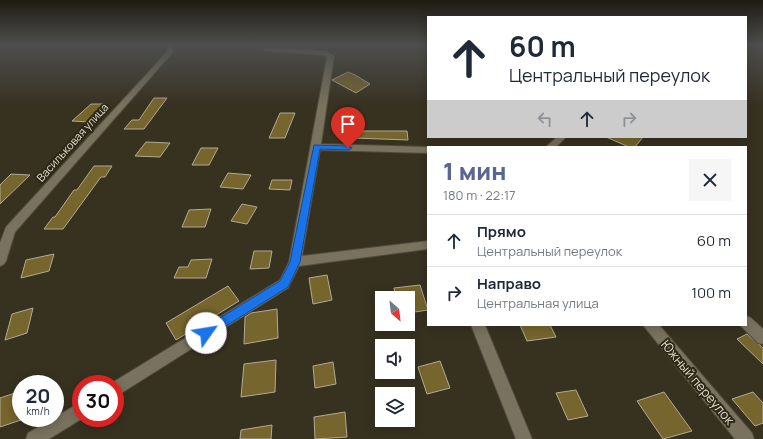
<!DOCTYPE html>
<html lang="ru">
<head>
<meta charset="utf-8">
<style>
  :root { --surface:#fff; --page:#f6f6f7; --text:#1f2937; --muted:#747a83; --line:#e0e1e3; --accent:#5b6690 }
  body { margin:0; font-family:Manrope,sans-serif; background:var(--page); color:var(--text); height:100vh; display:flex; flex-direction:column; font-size:15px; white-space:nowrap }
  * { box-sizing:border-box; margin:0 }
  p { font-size:13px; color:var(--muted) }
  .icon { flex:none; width:22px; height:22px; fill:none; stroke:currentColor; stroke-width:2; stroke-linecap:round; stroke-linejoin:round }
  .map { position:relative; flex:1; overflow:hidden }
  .details { position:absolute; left:427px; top:146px; width:320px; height:180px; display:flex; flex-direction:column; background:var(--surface); border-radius:0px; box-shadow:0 2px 10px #0003 }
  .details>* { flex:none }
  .top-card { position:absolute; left:427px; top:16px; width:320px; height:122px; border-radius:0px; box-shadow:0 2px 10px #0003; background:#fff; color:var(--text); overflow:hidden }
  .needle { width:26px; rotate:152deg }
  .tools { position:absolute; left:375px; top:291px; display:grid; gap:8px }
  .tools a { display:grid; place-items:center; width:40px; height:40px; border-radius:0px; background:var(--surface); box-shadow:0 2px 10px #0003; font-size:20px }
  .speed { position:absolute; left:12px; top:375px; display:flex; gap:8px; font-size:20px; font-weight:700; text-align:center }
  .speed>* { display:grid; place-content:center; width:52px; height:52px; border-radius:50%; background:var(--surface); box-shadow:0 2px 10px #0003; line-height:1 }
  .speed small { font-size:10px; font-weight:400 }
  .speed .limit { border:6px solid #d22; background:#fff; color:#111 }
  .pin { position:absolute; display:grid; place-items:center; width:34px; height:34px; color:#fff; margin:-41px -17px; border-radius:50% 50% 50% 0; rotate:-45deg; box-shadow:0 0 4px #0007 }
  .pin .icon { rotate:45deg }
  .me { position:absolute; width:44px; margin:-22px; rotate:58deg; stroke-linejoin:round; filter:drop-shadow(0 0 3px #0008) }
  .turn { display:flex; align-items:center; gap:14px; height:84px; padding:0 16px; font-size:18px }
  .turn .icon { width:52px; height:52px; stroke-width:2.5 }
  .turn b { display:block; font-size:28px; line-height:34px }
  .lanes { display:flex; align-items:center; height:38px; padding:0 16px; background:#0003; justify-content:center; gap:20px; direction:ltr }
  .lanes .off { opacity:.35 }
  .round { display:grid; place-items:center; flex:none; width:42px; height:42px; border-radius:0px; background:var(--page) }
  .summary { display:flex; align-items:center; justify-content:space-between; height:68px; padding:0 16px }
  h1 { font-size:24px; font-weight:800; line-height:30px; color:var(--accent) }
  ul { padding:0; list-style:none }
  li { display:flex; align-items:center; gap:12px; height:52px; padding:0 16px; border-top:1px solid var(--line) }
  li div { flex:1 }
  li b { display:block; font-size:15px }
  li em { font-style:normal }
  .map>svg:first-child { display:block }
  .building { fill:#76652c; stroke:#b1ab96 }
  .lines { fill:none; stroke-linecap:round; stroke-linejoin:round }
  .minor-casing { stroke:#504c3d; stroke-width:2 }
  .minor { fill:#78725e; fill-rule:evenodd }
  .route { fill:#1a73e8; stroke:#114b97 }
  .labels { text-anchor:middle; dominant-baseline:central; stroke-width:4; stroke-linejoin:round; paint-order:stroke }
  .street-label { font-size:11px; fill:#dfdcd1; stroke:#2d2816 }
  .near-street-label { font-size:13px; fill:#dfdcd1; stroke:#2d2816 }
</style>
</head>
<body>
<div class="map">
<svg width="763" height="439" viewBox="0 0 763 439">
  <rect width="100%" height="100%" fill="#373120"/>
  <!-- building -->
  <path class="building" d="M348,72L355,75L370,84L356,93L332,80Z
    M154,98H167L144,129H124L132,120H139Z
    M91,104H106L89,122L72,121Z
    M280,113H295L285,138H269Z
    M354,131H407L408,140L354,138Z
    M606,137H643L635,147H629Z
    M146,142L170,143L160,157L135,156Z
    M201,148H218L209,165H192Z
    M94,166H112L105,177H101L63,229H44L53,217H55L74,190H77Z
    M228,173L251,175L243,189L220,187Z
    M11,174L30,175L0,204V185Z
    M272,180H292L290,190L269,189Z
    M242,204L257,207L247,224L231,221Z
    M211,209L205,227H182L189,210Z
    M254,251H272L269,268L250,269Z
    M54,254L49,271L21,278L26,260Z
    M212,259L206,278H174L179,267H188L191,260Z
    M327,275L332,300L313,304L309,278Z
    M420,285L428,310L408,313V298H396L394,288Z
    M228,286L239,301L176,340L166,323Z
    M33,308L27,333L5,340L12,314Z
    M277,309L278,338L244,344L245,317L251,313Z
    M520,325H550L556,337L527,341Z
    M747,334L763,348V364L737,339Z
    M276,360L275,392L241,397L244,364Z
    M440,361L450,388L427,394L418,367Z
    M333,362L336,384L315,388L313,366Z
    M576,390L588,416L568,420L556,393Z
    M21,391V420L0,427V398Z
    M664,392L692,431L663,439L637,401Z
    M753,392L763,403V423L755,426L732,399Z
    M345,412L347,437L315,439L314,417Z
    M272,425L271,439H240L241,430Z"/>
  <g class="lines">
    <defs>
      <path id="minor" d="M167,45H173L172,53L15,232L6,261L4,264L0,266V243L6,227L167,52Z
        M266,48L326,51L334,56L321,144L428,147V153L320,150L302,256L428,241V249L299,266L288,288L115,397V384H110L280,280L289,262L327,57L324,55L264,51V49Z
        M557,137H566L556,147H546Z
        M746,316L751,318L763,329V344L758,343L741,326V325H746Z
        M471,325H485L532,439H516Z
        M643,325H659L752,433L754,439H735Z
        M81,402V418H83L49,439H26L28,433Z"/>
    </defs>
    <!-- minor casing -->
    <use href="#minor" class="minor-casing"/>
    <!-- minor -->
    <use href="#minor" class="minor"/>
  </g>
  <!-- sky -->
  <linearGradient id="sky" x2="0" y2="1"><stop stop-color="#1e1b12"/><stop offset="0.42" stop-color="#4d4e4e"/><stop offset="1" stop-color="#4d4e4e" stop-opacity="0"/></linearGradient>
  <rect width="763" height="106" fill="url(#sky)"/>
  <!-- route -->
  <path class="route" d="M314,145L348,146L352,148L348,150L320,149L300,262L288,287L210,336L206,338L202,336L200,333L202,329L280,281L290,262Z"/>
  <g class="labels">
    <!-- street labels -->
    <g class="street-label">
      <text transform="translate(72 142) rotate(-48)">Васильковая улица</text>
    </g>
    <!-- near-street labels -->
    <g class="near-street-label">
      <text transform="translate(698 382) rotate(50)">Южный переулок</text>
    </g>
  </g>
</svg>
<div class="tools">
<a><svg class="needle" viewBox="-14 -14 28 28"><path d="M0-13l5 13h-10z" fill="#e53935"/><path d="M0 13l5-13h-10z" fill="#747a83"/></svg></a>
<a><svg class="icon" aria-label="sound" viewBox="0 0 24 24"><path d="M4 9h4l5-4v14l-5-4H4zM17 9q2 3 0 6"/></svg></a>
<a><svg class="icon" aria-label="layers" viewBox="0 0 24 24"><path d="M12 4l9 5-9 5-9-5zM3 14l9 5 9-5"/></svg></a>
</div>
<div class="speed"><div>20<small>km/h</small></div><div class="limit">30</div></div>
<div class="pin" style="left:348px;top:148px;background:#d93025"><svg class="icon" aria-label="arrive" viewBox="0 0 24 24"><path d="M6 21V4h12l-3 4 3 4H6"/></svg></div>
<svg class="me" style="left:206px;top:333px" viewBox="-20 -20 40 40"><circle r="19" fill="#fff"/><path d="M0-13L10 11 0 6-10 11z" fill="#1a73e8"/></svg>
<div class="top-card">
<div class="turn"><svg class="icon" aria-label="ahead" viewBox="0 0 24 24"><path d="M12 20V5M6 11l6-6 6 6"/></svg><div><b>60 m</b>Центральный переулок</div></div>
<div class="lanes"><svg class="icon off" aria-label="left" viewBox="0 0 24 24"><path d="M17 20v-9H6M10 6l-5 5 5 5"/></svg><svg class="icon" aria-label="ahead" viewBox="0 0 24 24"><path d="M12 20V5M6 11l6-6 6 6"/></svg><svg class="icon off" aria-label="right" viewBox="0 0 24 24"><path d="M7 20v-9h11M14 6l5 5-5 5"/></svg></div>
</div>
<section class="details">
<div class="summary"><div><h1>1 мин</h1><p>180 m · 22:17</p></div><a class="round"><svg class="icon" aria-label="close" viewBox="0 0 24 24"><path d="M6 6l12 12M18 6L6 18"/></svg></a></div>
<ul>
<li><svg class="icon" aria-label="ahead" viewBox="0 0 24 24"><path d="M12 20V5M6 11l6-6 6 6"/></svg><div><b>Прямо</b><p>Центральный переулок</p></div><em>60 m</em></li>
<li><svg class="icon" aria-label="right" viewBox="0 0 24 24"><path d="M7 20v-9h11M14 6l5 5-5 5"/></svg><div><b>Направо</b><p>Центральная улица</p></div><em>100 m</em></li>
</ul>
</section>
</div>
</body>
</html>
